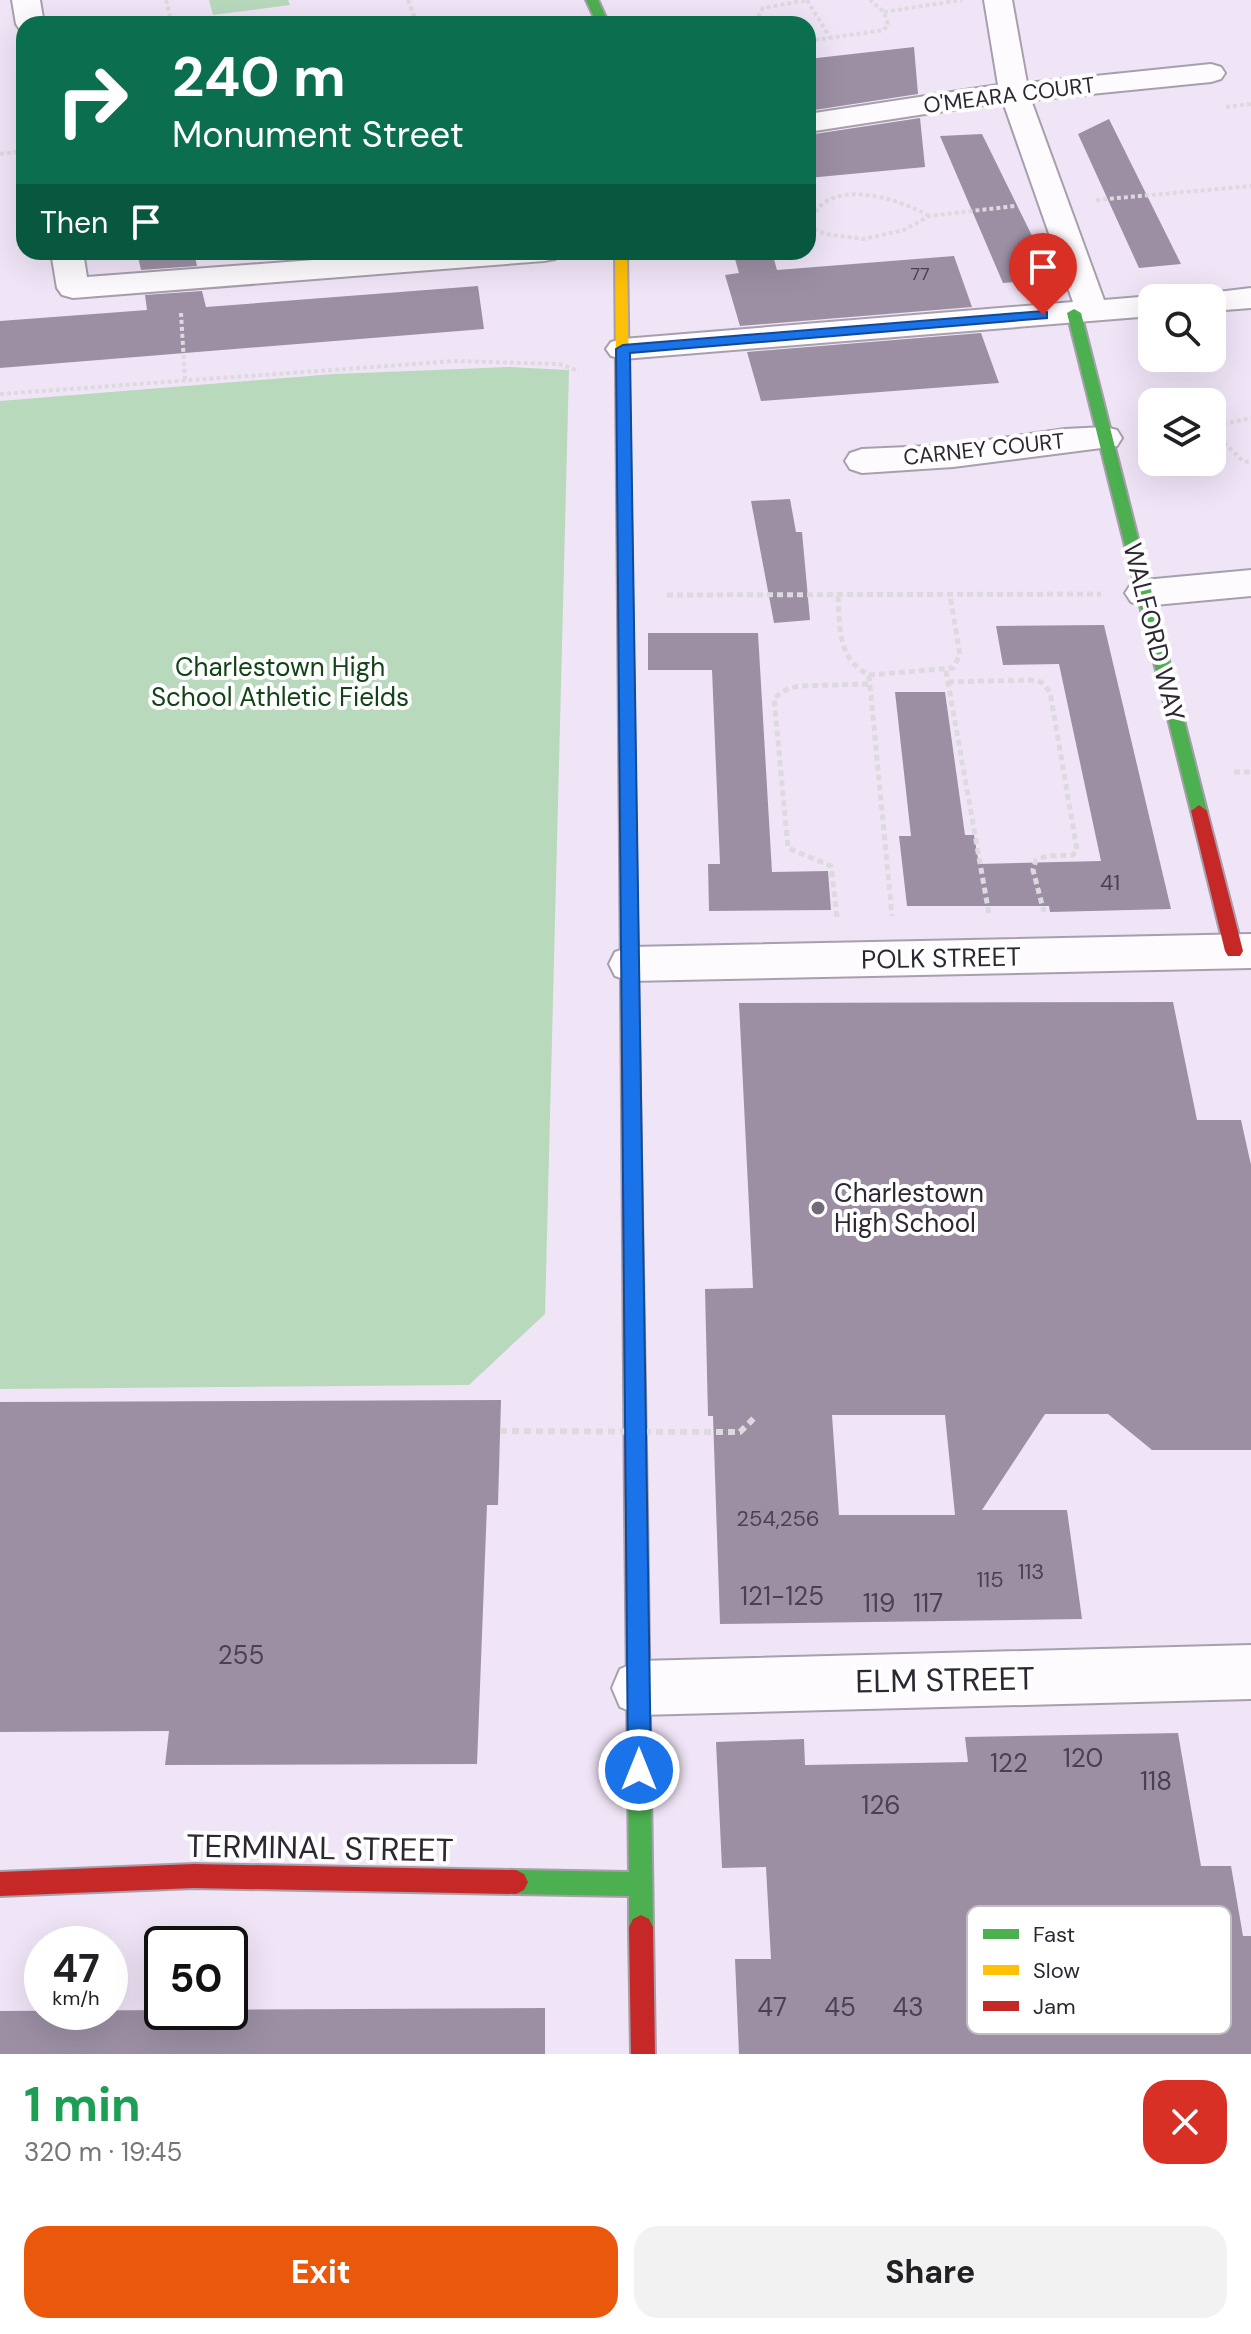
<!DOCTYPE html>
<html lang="en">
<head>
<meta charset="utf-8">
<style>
  :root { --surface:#fff; --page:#f2f2f2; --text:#202124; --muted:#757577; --accent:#ea580c }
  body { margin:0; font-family:"DM Sans",sans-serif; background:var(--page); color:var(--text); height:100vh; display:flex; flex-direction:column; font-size:30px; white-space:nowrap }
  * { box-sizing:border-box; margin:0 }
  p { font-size:26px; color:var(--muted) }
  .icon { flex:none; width:44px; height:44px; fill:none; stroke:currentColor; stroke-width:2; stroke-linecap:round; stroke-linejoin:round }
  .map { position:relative; height:2054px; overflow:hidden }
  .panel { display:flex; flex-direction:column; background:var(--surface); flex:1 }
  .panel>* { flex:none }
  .top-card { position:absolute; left:16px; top:16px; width:800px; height:244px; border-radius:24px; box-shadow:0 8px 32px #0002; background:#0b6e4f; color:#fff; overflow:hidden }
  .fabs { position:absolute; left:1138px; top:284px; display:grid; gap:16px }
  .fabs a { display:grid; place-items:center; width:88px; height:88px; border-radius:16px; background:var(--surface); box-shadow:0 8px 32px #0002; font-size:40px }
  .speed { position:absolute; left:24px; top:1926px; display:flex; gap:16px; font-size:40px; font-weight:700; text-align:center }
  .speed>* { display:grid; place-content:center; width:104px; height:104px; border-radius:50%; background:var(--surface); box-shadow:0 8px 32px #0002; line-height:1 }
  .speed small { font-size:20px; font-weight:400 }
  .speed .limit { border:4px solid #111; border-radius:12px; background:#fff; color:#111 }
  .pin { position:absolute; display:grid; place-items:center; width:68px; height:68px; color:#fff; margin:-82px -34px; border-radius:50% 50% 50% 0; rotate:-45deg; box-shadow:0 0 8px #0007 }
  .pin .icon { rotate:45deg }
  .me { position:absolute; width:88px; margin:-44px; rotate:0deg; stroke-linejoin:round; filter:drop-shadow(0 0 6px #0008) }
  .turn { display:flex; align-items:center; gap:28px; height:168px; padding:0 24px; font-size:36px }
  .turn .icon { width:104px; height:104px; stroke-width:2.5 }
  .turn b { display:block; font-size:56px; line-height:68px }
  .then { display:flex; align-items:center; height:76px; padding:0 24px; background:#0003; gap:16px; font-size:30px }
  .round { display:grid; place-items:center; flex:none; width:84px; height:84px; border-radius:24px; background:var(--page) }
  .summary { display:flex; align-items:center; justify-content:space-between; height:136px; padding:0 24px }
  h1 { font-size:48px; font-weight:700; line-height:60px; color:#1e9e55 }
  .cta { display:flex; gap:16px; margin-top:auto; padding:16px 24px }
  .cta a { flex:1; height:92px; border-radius:24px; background:var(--accent); color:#fff; font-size:32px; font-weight:700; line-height:92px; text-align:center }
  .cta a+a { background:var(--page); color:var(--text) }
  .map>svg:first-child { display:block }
  .green { fill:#b9d9bd }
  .building { fill:#9c8fa4; fill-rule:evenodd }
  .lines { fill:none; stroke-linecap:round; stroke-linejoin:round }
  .street-casing { stroke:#a79fac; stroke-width:4 }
  .fast-casing { stroke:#a79fac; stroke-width:4 }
  .slow-casing { stroke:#a79fac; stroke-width:4 }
  .jam-casing { stroke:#a79fac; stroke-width:4 }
  .path-far1 { stroke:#dddadf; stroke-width:4; stroke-dasharray:4 3; stroke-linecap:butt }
  .path { stroke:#dddadf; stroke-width:5; stroke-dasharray:6 4; stroke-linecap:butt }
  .street { fill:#fdfbfe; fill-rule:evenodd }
  .fast { fill:#4caf50; fill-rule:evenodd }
  .slow { fill:#ffc107; fill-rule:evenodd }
  .jam { fill:#c62828; fill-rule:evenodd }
  .path-bridge { stroke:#dddadf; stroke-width:6; stroke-dasharray:7 5; stroke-linecap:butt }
  .route { fill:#1a73e8; stroke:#114b97; stroke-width:2 }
  .poi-dot { fill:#726a78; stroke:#fff; stroke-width:3 }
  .labels { text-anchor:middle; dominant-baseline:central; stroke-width:8; stroke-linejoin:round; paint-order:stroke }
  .far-number-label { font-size:18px; fill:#4a414f }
  .far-street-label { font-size:22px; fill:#2e2733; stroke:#fff }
  .number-label { font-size:22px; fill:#4a414f }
  .street-label { font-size:26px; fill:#2e2733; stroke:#fff }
  .park-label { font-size:26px; fill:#114317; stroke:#fff }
  .poi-label { font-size:26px; fill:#2e2733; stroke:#fff; text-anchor:start }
  .near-number-label { font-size:26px; fill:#4a414f }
  .near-street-label { font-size:32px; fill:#2e2733; stroke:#fff }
  .key { fill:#fff; stroke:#c0bec2; stroke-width:2 }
  .key-label { font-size:22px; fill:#2e2733 }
</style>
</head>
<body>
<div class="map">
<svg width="1251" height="2054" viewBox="0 0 1251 2054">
  <rect width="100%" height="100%" fill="#f0e5f7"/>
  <!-- green -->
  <path class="green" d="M209,0H288L290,5L213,15Z
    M509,367L569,370L545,1314L469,1385L0,1389V401L334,374Z"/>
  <!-- building -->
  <path class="building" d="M914,47L918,94L808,111V59Z
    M920,118L925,167L808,178V135Z
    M1109,119L1181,264L1139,268L1078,134Z
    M982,134L1040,252L1052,279L1003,283L940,136Z
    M137,252H194L197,266L141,270Z
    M733,252H772L777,270L954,256L972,307L740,326L725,275L739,273Z
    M478,286L484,329L0,368V321L147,310L145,295L202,291L206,307Z
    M981,333L999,383L761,401L747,352Z
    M790,499L796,532H802L810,620L774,623L751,501Z
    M1104,625L1171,909L1050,912L1049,906H907L899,836H911L895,692H945L965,835H974L979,864L1101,861L1059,664L1003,665L996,626Z
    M648,633H758L772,872L828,871L831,910L709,911L708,864H720L712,670H648Z
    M1173,1002L1197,1120H1241L1251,1165V1450H1152L1108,1414H1045L982,1510H1067L1082,1619L720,1624L713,1416H708L705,1289L753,1288L739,1003ZM832,1415H945L955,1515H839Z
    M501,1400L498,1505H487L477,1764L165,1765L169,1731L0,1732V1402Z
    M1178,1733L1201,1866H1231L1243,1936H1251V2054H739L735,1959H771L766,1867L722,1868L716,1742L804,1739L805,1765L968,1762L965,1737Z
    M545,2008V2054H0V2011Z"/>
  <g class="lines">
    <defs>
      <path id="street" d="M12,0H40L44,24H24V31L20,30L16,24Z
        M984,0H1012L1027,83L1211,64L1221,67L1225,73L1221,79L1211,82L1031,100L1104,300L1152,296L1160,298H1152V316L623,359L611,356L606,349L611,342L623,339L1073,302L1003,102L808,132V114L998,85Z
        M51,252H83L87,277L419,252H560L555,259L544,261L73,298L62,295L57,288Z
        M1251,288V308L1212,311V298H1198L1201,294Z
        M1105,427L1117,430L1122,438L1117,446L953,467L862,473L850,469L845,461L850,453L862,449L953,445L1065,429Z
        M1251,570V596L1144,606L1131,602L1125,593L1131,584L1144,580Z
        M1251,934V968L630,981L615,976L609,964L615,952L630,947Z
        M1251,1645V1699L639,1715L620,1707L612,1688L620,1669L639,1661Z"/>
      <path id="fast" d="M586,0H598L609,24H597Z
        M1074,309L1081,313L1207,811L1199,817L1191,811L1067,313Z
        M636,1498L643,1501L647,1508L653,1927L649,1935L641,1939L633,1935L629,1927V1896L516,1894L508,1890L504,1882L508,1874L516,1870L629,1872L625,1508L629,1501Z"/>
      <path id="slow" d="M615,252H627L636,856L628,863L620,856Z"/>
      <path id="jam" d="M1199,805L1207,811L1243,951L1240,956H1228L1225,951L1191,811Z
        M628,849L636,856L647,1508L643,1515L636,1518L629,1515L625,1508L620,856Z
        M194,1864L516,1870L524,1874L528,1882L524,1890L516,1894L194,1888L0,1896V1872Z
        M641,1915L649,1919L653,1927L655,2054H631L629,1927L633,1919Z"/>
    </defs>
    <!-- street casing -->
    <use href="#street" class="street-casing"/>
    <!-- fast casing -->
    <use href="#fast" class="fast-casing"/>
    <!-- slow casing -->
    <use href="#slow" class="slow-casing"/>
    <!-- jam casing -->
    <use href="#jam" class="jam-casing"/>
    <!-- path-far1 -->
    <path class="path-far1" d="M166,0L172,24
      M408,0L417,24
      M807,0L831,39
      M884,12L962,0
      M760,24L759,14L763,8L808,0
      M808,41L884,30L888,24L884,12L870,0
      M1226,107L1251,104
      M0,154L24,151
      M1096,200L1251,186
      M808,225L825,234L864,239L904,230L929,216L1015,206
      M810,225C823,174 898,198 929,216
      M181,313L185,380
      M0,394L455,361L559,364L579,371
      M1212,438H1219L1243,461L1251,462
      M1219,438L1224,424L1251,418"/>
    <!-- path -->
    <path class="path" d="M667,595L1101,594
      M838,596C840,627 837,659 869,675L953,668L960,655L950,595
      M946,671L989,914
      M869,675L892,916
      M948,682L1030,680L1041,682L1050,692L1077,850L1073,855L1047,856L1036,860L1033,870L1044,912
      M1234,772H1251
      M837,917L831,866L788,848L774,698L789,688L800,686L870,684"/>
    <!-- street -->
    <use href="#street" class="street"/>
    <!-- fast -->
    <use href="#fast" class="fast"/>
    <!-- slow -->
    <use href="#slow" class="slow"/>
    <!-- jam -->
    <use href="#jam" class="jam"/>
    <!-- path-bridge -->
    <path class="path-bridge" d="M500,1431L740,1432L756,1416"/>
  </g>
  <!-- route -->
  <path class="route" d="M1043,311L1047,312V318L630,353L651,1770L648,1778L639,1782L631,1778L628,1770L616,349L623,345Z"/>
  <!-- markers -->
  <circle class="poi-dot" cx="818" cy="1208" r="8"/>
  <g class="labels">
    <!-- far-number labels -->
    <g class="far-number-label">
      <text x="920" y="274">77</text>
    </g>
    <!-- far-street labels -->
    <g class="far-street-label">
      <text transform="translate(1009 95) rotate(-7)">O'MEARA COURT</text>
      <text transform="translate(984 449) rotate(-6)">CARNEY COURT</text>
    </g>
    <!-- number labels -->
    <g class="number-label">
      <text x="1110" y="882">41</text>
      <text x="778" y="1518">254,256</text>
      <text x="1031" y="1571">113</text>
      <text x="990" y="1579">115</text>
    </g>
    <!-- street labels -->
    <g class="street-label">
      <text transform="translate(1154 632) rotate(76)">WALFORD WAY</text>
      <text transform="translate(941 958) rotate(-1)">POLK STREET</text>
    </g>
    <!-- park labels -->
    <g class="park-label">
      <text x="280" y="667">Charlestown High<tspan x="280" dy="30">School Athletic Fields</tspan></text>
    </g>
    <!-- poi labels -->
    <g class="poi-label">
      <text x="834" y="1193">Charlestown<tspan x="834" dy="30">High School</tspan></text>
    </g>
    <!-- near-number labels -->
    <g class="near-number-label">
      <text x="782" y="1596">121-125</text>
      <text x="879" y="1603">119</text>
      <text x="928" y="1603">117</text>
      <text x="241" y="1655">255</text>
      <text x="1083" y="1758">120</text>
      <text x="1009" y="1763">122</text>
      <text x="1156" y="1781">118</text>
      <text x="881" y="1805">126</text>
      <text x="772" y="2007">47</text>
      <text x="840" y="2007">45</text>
      <text x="908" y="2007">43</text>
    </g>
    <!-- near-street labels -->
    <g class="near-street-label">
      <text transform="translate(945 1680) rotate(-1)">ELM STREET</text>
      <text transform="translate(320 1848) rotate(1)">TERMINAL STREET</text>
    </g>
  </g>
  <!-- legend -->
  <rect x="967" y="1906" width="264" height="128" rx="12" class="key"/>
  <rect x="983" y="1929" width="36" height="10" fill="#4caf50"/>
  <rect x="983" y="1965" width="36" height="10" fill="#ffc107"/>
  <rect x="983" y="2001" width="36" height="10" fill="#c62828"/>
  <g class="key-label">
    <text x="1033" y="1942">Fast</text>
    <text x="1033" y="1978">Slow</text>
    <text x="1033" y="2014">Jam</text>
  </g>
</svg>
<div class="fabs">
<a><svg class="icon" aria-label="search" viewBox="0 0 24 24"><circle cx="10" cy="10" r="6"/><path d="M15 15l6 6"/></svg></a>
<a><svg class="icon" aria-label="layers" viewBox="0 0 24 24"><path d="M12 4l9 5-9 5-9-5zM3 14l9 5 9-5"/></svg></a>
</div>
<div class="speed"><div>47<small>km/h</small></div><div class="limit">50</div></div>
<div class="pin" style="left:1043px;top:315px;background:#d93025"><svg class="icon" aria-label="arrive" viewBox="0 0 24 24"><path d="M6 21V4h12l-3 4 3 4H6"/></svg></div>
<svg class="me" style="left:639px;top:1770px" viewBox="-20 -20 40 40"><circle r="17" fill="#1a73e8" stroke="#fff" stroke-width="3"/><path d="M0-11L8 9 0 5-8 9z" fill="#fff"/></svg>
<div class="top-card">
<div class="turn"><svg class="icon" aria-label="right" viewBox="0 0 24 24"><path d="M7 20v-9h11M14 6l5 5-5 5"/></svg><div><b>240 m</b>Monument Street</div></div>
<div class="then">Then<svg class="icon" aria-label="arrive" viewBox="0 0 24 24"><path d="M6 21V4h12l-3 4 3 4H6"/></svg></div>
</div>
</div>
<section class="panel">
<div class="summary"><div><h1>1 min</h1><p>320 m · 19:45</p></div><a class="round" style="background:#d93025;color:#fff"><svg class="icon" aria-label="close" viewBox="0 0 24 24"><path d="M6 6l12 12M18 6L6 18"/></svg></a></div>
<div class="cta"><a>Exit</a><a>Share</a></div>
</section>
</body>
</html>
